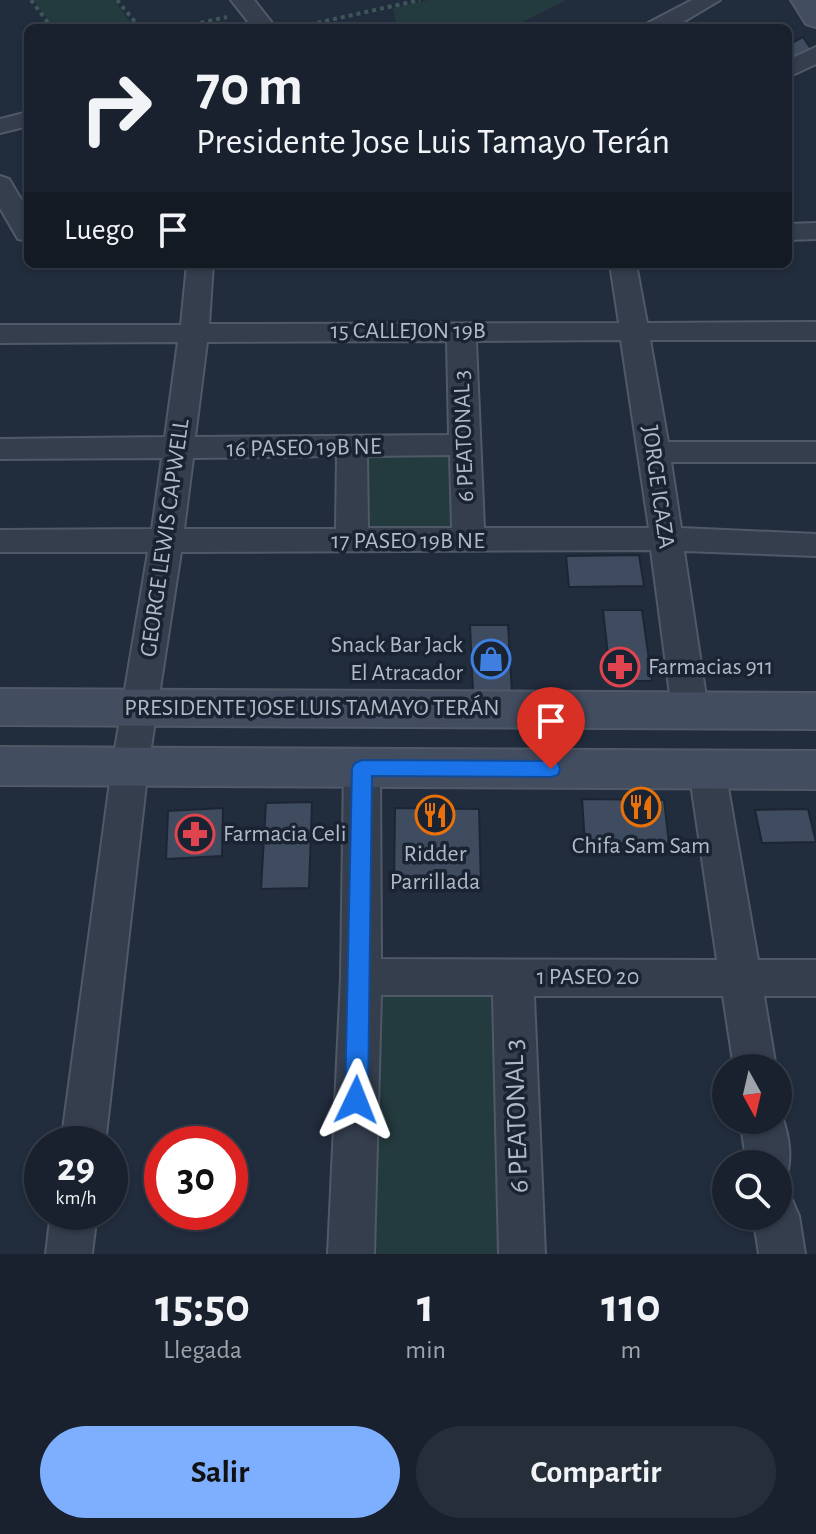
<!DOCTYPE html>
<html lang="es">
<head>
<meta charset="utf-8">
<style>
  :root { --surface:#19212e; --page:#262e3a; --text:#f1f3f6; --muted:#9fa3aa; --line:#373e4a; --accent:#7eafff }
  body { margin:0; font-family:"Alegreya Sans",sans-serif; background:var(--page); color:var(--text); height:100vh; display:flex; flex-direction:column; font-size:30px; white-space:nowrap }
  * { box-sizing:border-box; margin:0 }
  p { font-size:26px; color:var(--muted) }
  .icon { flex:none; width:44px; height:44px; fill:none; stroke:currentColor; stroke-width:2; stroke-linecap:round; stroke-linejoin:round }
  .map { position:relative; height:1254px; overflow:hidden }
  .sheet { display:flex; flex-direction:column; background:var(--surface); flex:1 }
  .sheet>* { flex:none }
  .hud { position:absolute; left:24px; top:24px; width:768px; height:244px; border-radius:12px; box-shadow:0 2px 6px #0004,0 0 0 2px var(--line); background:#19212e; color:var(--text); overflow:hidden }
  .needle { width:52px; rotate:172deg }
  .buttons { position:absolute; left:712px; top:1054px; display:grid; gap:16px }
  .buttons a { display:grid; place-items:center; width:80px; height:80px; border-radius:50%; background:var(--surface); box-shadow:0 2px 6px #0004,0 0 0 2px var(--line); font-size:40px }
  .speed { position:absolute; left:24px; top:1126px; display:flex; gap:16px; font-size:40px; font-weight:700; text-align:center }
  .speed>* { display:grid; place-content:center; width:104px; height:104px; border-radius:50%; background:var(--surface); box-shadow:0 2px 6px #0004,0 0 0 2px var(--line); line-height:1 }
  .speed small { font-size:20px; font-weight:400 }
  .speed .limit { border:12px solid #d22; background:#fff; color:#111 }
  .pin { position:absolute; display:grid; place-items:center; width:68px; height:68px; color:#fff; margin:-82px -34px; border-radius:50% 50% 50% 0; rotate:-45deg; box-shadow:0 0 8px #0007 }
  .pin .icon { rotate:45deg }
  .me { position:absolute; width:88px; margin:-44px; rotate:2deg; stroke-linejoin:round; filter:drop-shadow(0 0 6px #0008) }
  .turn { display:flex; align-items:center; gap:28px; height:168px; padding:0 40px; font-size:36px }
  .turn .icon { width:104px; height:104px; stroke-width:2.5 }
  .turn b { display:block; font-size:56px; line-height:68px }
  .then { display:flex; align-items:center; height:76px; padding:0 40px; background:#0003; gap:16px; font-size:30px }
  .eta { display:flex; justify-content:space-evenly; align-items:center; height:136px; text-align:center }
  .eta b { font-size:48px; font-weight:700; line-height:56px }
  .button { display:flex; gap:16px; margin-top:auto; padding:16px 40px }
  .button a { flex:1; height:92px; border-radius:48px; background:var(--accent); color:#111; font-size:32px; font-weight:700; line-height:92px; text-align:center }
  .button a+a { background:var(--page); color:var(--text) }
  .map>svg:first-child { display:block }
  .green { fill:#233a3e }
  .building { fill:#3f4c5f; stroke:#1c2533; stroke-width:2 }
  .lines { fill:none; stroke-linecap:round; stroke-linejoin:round }
  .minor-casing { stroke:#505967; stroke-width:4 }
  .secondary-casing { stroke:#505967; stroke-width:4 }
  .path { stroke:#3d5658; stroke-width:4; stroke-dasharray:4 4; stroke-linecap:butt }
  .minor { fill:#343e4d; fill-rule:evenodd }
  .secondary { fill:#424d60; fill-rule:evenodd }
  .route { fill:#1a73e8; stroke:#114b97; stroke-width:2 }
  .labels { text-anchor:middle; dominant-baseline:central; stroke-width:7; stroke-linejoin:round; paint-order:stroke }
  .street-label { font-size:24px; fill:#b0b9c8; stroke:#1a2331 }
  .poi-label { font-size:24px; fill:#b0b9c8; stroke:#1a2331; text-anchor:start }
  .near-street-label { font-size:28px; fill:#b0b9c8; stroke:#1a2331 }
</style>
</head>
<body>
<div class="map">
<svg width="816" height="1254" viewBox="0 0 816 1254">
  <rect width="100%" height="100%" fill="#212c3d"/>
  <!-- green -->
  <path class="green" d="M34,0H114L135,28H54Z
    M428,0H567L523,22H396L393,8Z
    M463,445L468,541H352V447Z
    M361,977H513L522,1254H351Z"/>
  <!-- building -->
  <path class="building" d="M803,37L811,49L792,59L788,58V45Z
    M639,555L644,586L569,587L566,556Z
    M603,610H642L652,681H611Z
    M470,625H508L512,692H473Z
    M582,799L664,800L669,844L585,843Z
    M312,802L309,888L261,889L266,803Z
    M223,808L222,856L166,859L168,811Z
    M395,808L479,809L481,886L394,884Z
    M808,809L816,842L762,843L755,810Z"/>
  <g class="lines">
    <defs>
      <path id="minor" d="M231,0H254L276,28H253Z
        M692,0H720L673,28H645L648,23Z
        M816,47V64L788,77V60Z
        M28,112V126L0,133V119Z
        M0,176L9,179L28,211V241L18,239L0,208Z
        M816,223V239L788,240V224Z
        M187,264H213L209,324L619,323L610,264H636L647,323L816,322V340H650L668,442H816V462H671L681,528L816,534V556L684,551L708,710L703,720L690,724L677,720L672,710L651,550L181,552L148,767L105,1144H61L112,767L148,552H0V530L152,529L162,458L0,459V439L165,437L178,342L0,343V325H181ZM621,340L649,528H484L476,341ZM447,341L449,435L195,437L207,342ZM450,455L452,528H368L367,456ZM337,456L336,529H184L193,458Z
        M362,753L375,758L380,768L381,959L717,960L689,770L694,760L707,755L720,760L725,770L758,960H816V996H764L776,1068H734L723,996H534L545,1254H499L493,995H381L374,1254H328L341,977L344,768L349,758Z
        M778,1107C788,1129 794,1157 785,1179L778,1182V1164H747L740,1120H778Z
        M778,1194L792,1200L799,1216L805,1254H759L753,1216H778Z
        M51,1212H97L92,1254H46Z"/>
      <path id="secondary" d="M791,0H816V27L806,24Z
        M0,689L816,693V729L0,725Z
        M0,747L816,751V789L0,785Z"/>
    </defs>
    <!-- minor casing -->
    <use href="#minor" class="minor-casing"/>
    <!-- secondary casing -->
    <use href="#secondary" class="secondary-casing"/>
    <!-- path -->
    <path class="path" d="M31,0L52,28
      M117,0L140,28
      M177,28L227,17
      M294,28L420,0"/>
    <!-- minor -->
    <use href="#minor" class="minor"/>
    <!-- secondary -->
    <use href="#secondary" class="secondary"/>
  </g>
  <!-- route -->
  <path class="route" d="M362,760L551,761L558,763L560,769L558,775L551,777L372,776L368,1100L365,1108L356,1111L348,1108L345,1100L352,768L355,763Z"/>
  <!-- icons -->
  <defs>
    <symbol id="shop-ring" viewBox="-11 -11 22 22"><circle r="9.5" fill="#1a2331" stroke="#3f7fe0" stroke-width="1.5"/><path d="M-5-2.5h2.3a2.7 3.5 0 0 1 5.4 0H5L5.5 6h-11ZM-1.5-2.5h3a1.5 2.3 0 0 0-3 0Z" fill="#3f7fe0"/></symbol>
    <symbol id="pharmacy-ring" viewBox="-11 -11 22 22"><circle r="9.5" fill="#1a2331" stroke="#e0444e" stroke-width="1.5"/><path d="M-2-6h4v4h4v4h-4v4h-4v-4h-4v-4h4Z" fill="#e0444e"/></symbol>
    <symbol id="restaurant-ring" viewBox="-11 -11 22 22"><circle r="9.5" fill="#1a2331" stroke="#e8710a" stroke-width="1.5"/><path d="M-5-6h1v4h1v-4h1v4h1v-4h1v5L-1.5 .5V6h-2V.5L-5-1ZM5-6V6H3V1.5H1.5Q1.5-4 5-6Z" fill="#e8710a"/></symbol>
  </defs>
  <g fill-rule="evenodd">
    <use href="#shop-ring" x="469" y="637" width="44" height="44"/>
    <use href="#pharmacy-ring" x="598" y="645" width="44" height="44"/>
    <use href="#restaurant-ring" x="619" y="785" width="44" height="44"/>
    <use href="#restaurant-ring" x="413" y="793" width="44" height="44"/>
    <use href="#pharmacy-ring" x="173" y="812" width="44" height="44"/>
  </g>
  <g class="labels">
    <!-- street labels -->
    <g class="street-label">
      <text x="408" y="331">15 CALLEJON 19B</text>
      <text transform="translate(464 436) rotate(-92)">6 PEATONAL 3</text>
      <text transform="translate(304 448) rotate(-1)">16 PASEO 19B NE</text>
      <text transform="translate(658 487) rotate(82)">JORGE ICAZA</text>
      <text transform="translate(165 538) rotate(-82)">GEORGE LEWIS CAPWELL</text>
      <text x="408" y="541">17 PASEO 19B NE</text>
      <text x="312" y="708">PRESIDENTE JOSE LUIS TAMAYO TERÁN</text>
      <text x="588" y="977">1 PASEO 20</text>
    </g>
    <!-- poi labels -->
    <g class="poi-label">
      <text x="463" y="645" text-anchor="end">Snack Bar Jack<tspan x="463" dy="28">El Atracador</tspan></text>
      <text x="648" y="667">Farmacias 911</text>
      <text x="223" y="834">Farmacia Celi</text>
      <text x="641" y="846" text-anchor="middle">Chifa Sam Sam</text>
      <text x="435" y="854" text-anchor="middle">Ridder<tspan x="435" dy="28">Parrillada</tspan></text>
    </g>
    <!-- near-street labels -->
    <g class="near-street-label">
      <text transform="translate(517 1116) rotate(-92)">6 PEATONAL 3</text>
    </g>
  </g>
</svg>
<div class="buttons">
<a><svg class="needle" viewBox="-14 -14 28 28"><path d="M0-13l5 13h-10z" fill="#e53935"/><path d="M0 13l5-13h-10z" fill="#9fa3aa"/></svg></a>
<a><svg class="icon" aria-label="search" viewBox="0 0 24 24"><circle cx="10" cy="10" r="6"/><path d="M15 15l6 6"/></svg></a>
</div>
<div class="speed"><div>29<small>km/h</small></div><div class="limit">30</div></div>
<div class="pin" style="left:551px;top:769px;background:#d93025"><svg class="icon" aria-label="arrive" viewBox="0 0 24 24"><path d="M6 21V4h12l-3 4 3 4H6"/></svg></div>
<svg class="me" style="left:356px;top:1100px" viewBox="-20 -20 40 40"><path d="M0-17L14 15 0 8-14 15z" fill="#1a73e8" stroke="#fff" stroke-width="4"/></svg>
<div class="hud">
<div class="turn"><svg class="icon" aria-label="right" viewBox="0 0 24 24"><path d="M7 20v-9h11M14 6l5 5-5 5"/></svg><div><b>70 m</b>Presidente Jose Luis Tamayo Terán</div></div>
<div class="then">Luego<svg class="icon" aria-label="arrive" viewBox="0 0 24 24"><path d="M6 21V4h12l-3 4 3 4H6"/></svg></div>
</div>
</div>
<section class="sheet">
<div class="eta">
<div><b>15:50</b><p>Llegada</p></div>
<div><b>1</b><p>min</p></div>
<div><b>110</b><p>m</p></div>
</div>
<div class="button"><a>Salir</a><a>Compartir</a></div>
</section>
</body>
</html>
